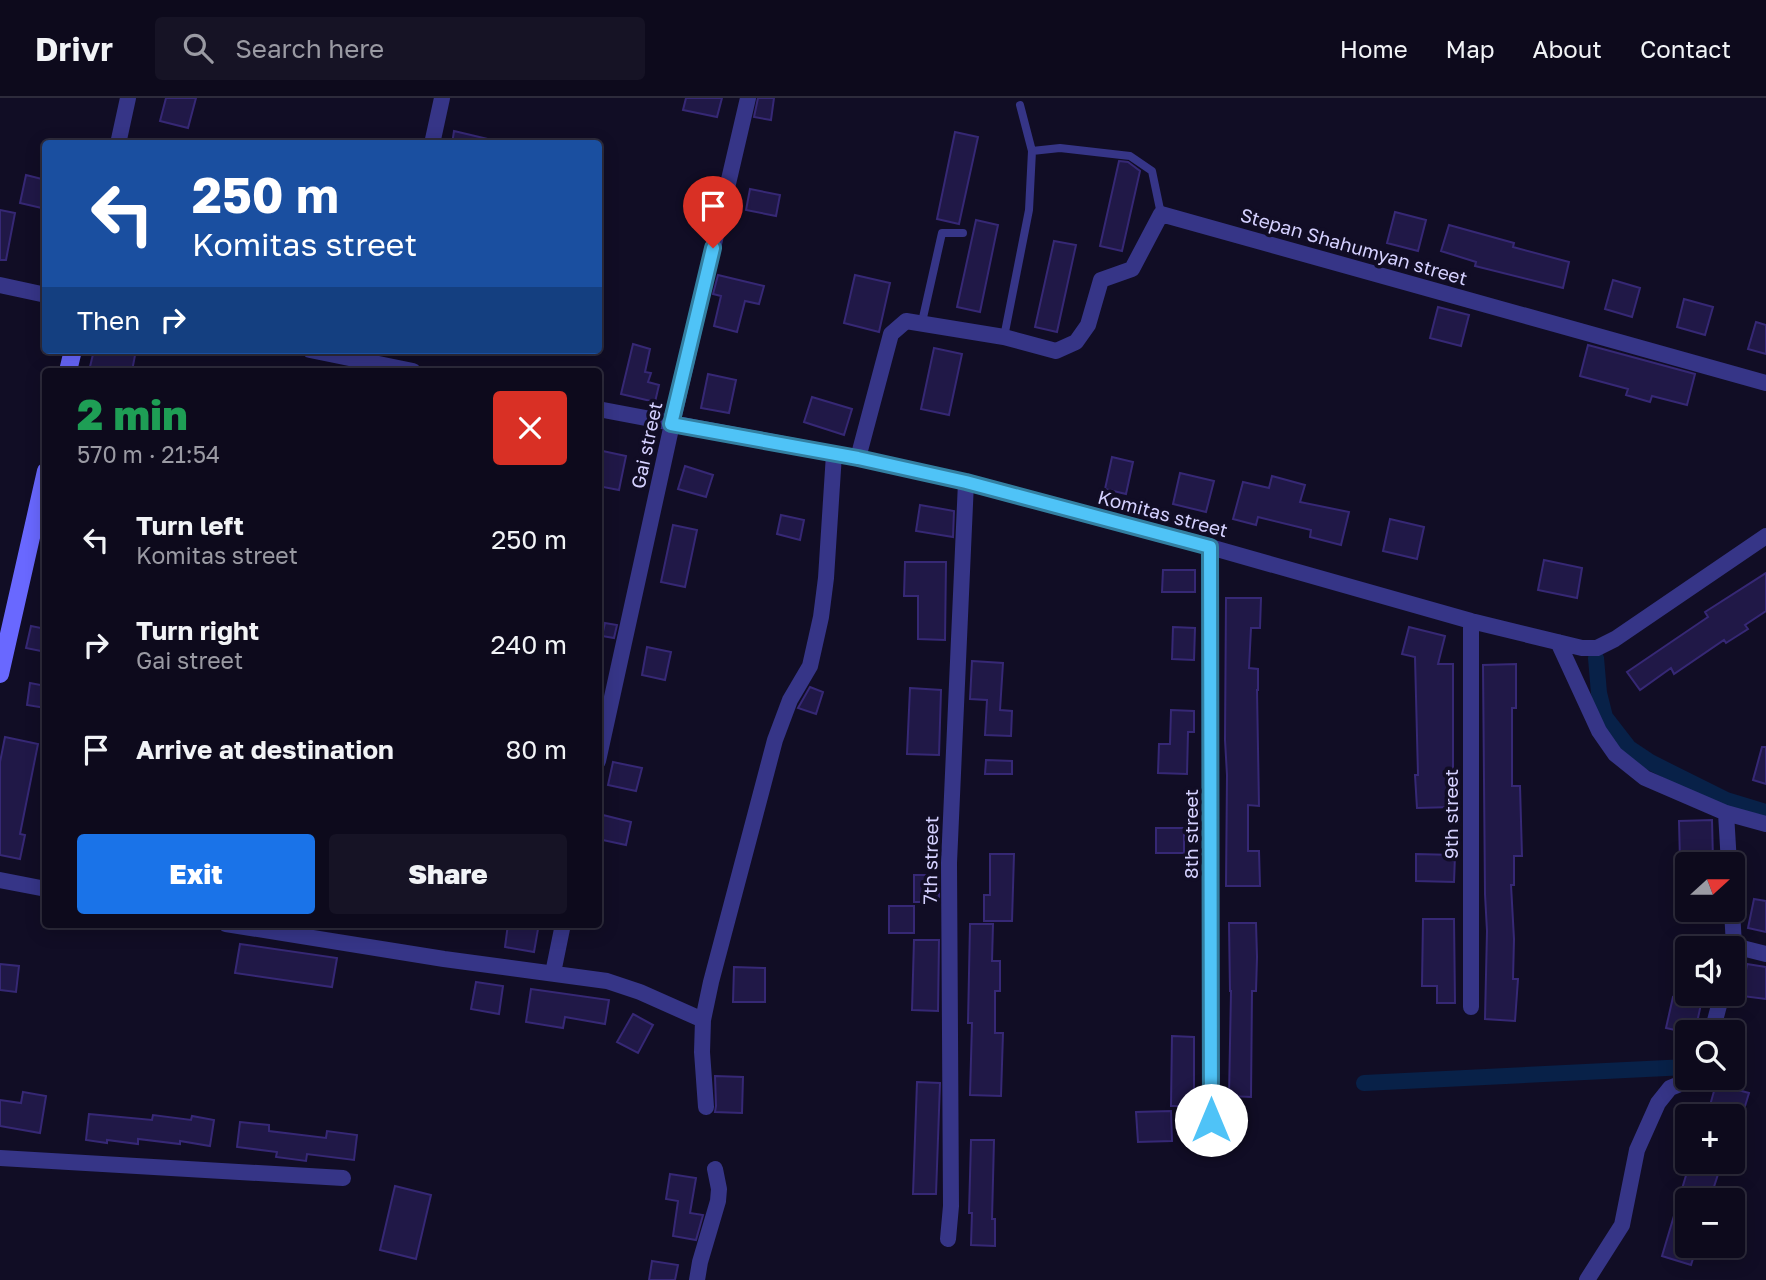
<!DOCTYPE html>
<html lang="en">
<head>
<meta charset="utf-8">
<style>
  :root { --surface:#0d0a1c; --page:#161325; --text:#f1f3f6; --muted:#9a9aa3; --line:#2d2b3b; --accent:#1a73e8 }
  body { margin:0; font-family:"Golos Text",sans-serif; background:var(--page); color:var(--text); height:100vh; display:flex; flex-direction:column; font-size:26px; white-space:nowrap }
  * { box-sizing:border-box; margin:0 }
  p { font-size:23px; color:var(--muted) }
  .icon { flex:none; width:38px; height:38px; fill:none; stroke:currentColor; stroke-width:2; stroke-linecap:round; stroke-linejoin:round }
  .map { position:relative; flex:1; overflow:hidden }
  .panel { position:absolute; left:42px; top:270px; width:560px; height:560px; display:flex; flex-direction:column; background:var(--surface); border-radius:7px; box-shadow:0 4px 18px #0003,0 0 0 2px var(--line) }
  .panel>* { flex:none }
  .hud { position:absolute; left:42px; top:42px; width:560px; height:214px; border-radius:7px; box-shadow:0 4px 18px #0003,0 0 0 2px var(--line); background:#1a4fa0; color:#fff; overflow:hidden }
  .needle { width:46px; rotate:69deg }
  .fabs { position:absolute; left:1675px; top:754px; display:grid; gap:14px }
  .fabs a { display:grid; place-items:center; width:70px; height:70px; border-radius:7px; background:var(--surface); box-shadow:0 4px 18px #0003,0 0 0 2px var(--line); font-size:35px }
  .pin { position:absolute; display:grid; place-items:center; width:60px; height:60px; color:#fff; margin:-72px -30px; border-radius:50% 50% 50% 0; rotate:-45deg; box-shadow:0 0 7px #0007 }
  .pin .icon { rotate:45deg }
  .me { position:absolute; width:77px; margin:-38px; rotate:0deg; stroke-linejoin:round; filter:drop-shadow(0 0 5px #0008) }
  .turn { display:flex; align-items:center; gap:24px; height:147px; padding:0 35px; font-size:32px }
  .turn .icon { width:91px; height:91px; stroke-width:2.5 }
  .turn b { display:block; font-size:49px; line-height:60px }
  .then { display:flex; align-items:center; height:66px; padding:0 35px; background:#0003; gap:14px; font-size:26px }
  .round { display:grid; place-items:center; flex:none; width:74px; height:74px; border-radius:7px; background:var(--page) }
  .head { display:flex; align-items:center; justify-content:space-between; height:119px; padding:0 35px }
  h1 { font-size:42px; font-weight:800; line-height:52px; color:#1e9e55 }
  .cta { display:flex; gap:14px; margin-top:auto; padding:14px 35px }
  .cta a { flex:1; height:80px; border-radius:7px; background:var(--accent); color:#fff; font-size:28px; font-weight:800; line-height:80px; text-align:center }
  .cta a+a { background:var(--page); color:var(--text) }
  ul { padding:0; list-style:none }
  li { display:flex; align-items:center; gap:21px; height:105px; padding:0 35px }
  li div { flex:1 }
  li b { display:block; font-size:26px }
  li em { font-style:normal }
  header { display:flex; align-items:center; gap:42px; box-sizing:border-box; height:98px; padding:0 35px; background:var(--surface); border-bottom:2px solid var(--line) }
  header strong { font-size:33px }
  nav { display:flex; gap:38px; margin-inline-start:auto; font-size:24px }
  .search { width:490px; height:63px; background:var(--page); display:flex; align-items:center; gap:18px; box-sizing:border-box; padding:0 24px; border-radius:7px; color:var(--muted); font-size:26px }
  .map>svg:first-child { display:block }
  .lines { fill:none; stroke-linecap:round; stroke-linejoin:round }
  .canal { stroke:#082148; stroke-width:16 }
  .building { fill:#201847; stroke:#362875; stroke-width:2 }
  .lane { stroke:#363587; stroke-width:8 }
  .street { stroke:#363587; stroke-width:16 }
  .secondary { stroke:#6968ff; stroke-width:18 }
  .route-casing { stroke:#337fa1; stroke-width:18 }
  .route { stroke:#4fc3f7; stroke-width:12 }
  .labels { text-anchor:middle; dominant-baseline:central; stroke-width:7; stroke-linejoin:round; paint-order:stroke }
  .street-label { font-size:19px; fill:#d5d1ff; stroke:#110d25 }
</style>
</head>
<body>
<header>
<strong>Drivr</strong>
<div class="search"><svg class="icon" aria-label="search" viewBox="0 0 24 24"><circle cx="10" cy="10" r="6"/><path d="M15 15l6 6"/></svg>Search here</div>
<nav><a>Home</a><a>Map</a><a>About</a><a>Contact</a></nav>
</header>
<div class="map">
<svg width="1766" height="1182" viewBox="0 0 1766 1182">
  <rect width="100%" height="100%" fill="#110d25"/>
  <g class="lines">
    <!-- canal -->
    <path class="canal" d="M1596,560L1599,595L1605,619L1629,650L1650,664L1726,702L1766,714
      M1364,985L1687,969"/>
  </g>
  <!-- building -->
  <path class="building" d="M166,0H196L188,30L160,23Z
    M686,0H722L717,19L683,12Z
    M758,0H774L771,22L754,19Z
    M454,33L488,41V46H452Z
    M955,34L978,39L959,126L937,121Z
    M1119,63L1128,64L1140,73L1122,153L1100,148Z
    M26,77L46,82V111L20,105Z
    M750,91L780,97L776,118L746,112Z
    M0,112L15,115L6,162H0Z
    M1395,114L1426,122L1418,153L1387,145Z
    M976,122L998,127L980,214L957,209Z
    M1449,127L1514,145L1513,149L1569,164L1563,190L1475,168L1476,164L1441,153Z
    M1054,143L1076,147L1057,234L1035,229Z
    M718,177L764,188L759,206L745,203L737,234L714,228L721,198L713,196Z
    M855,177L890,185L879,234L844,225Z
    M1613,182L1640,190L1632,219L1605,211Z
    M1684,201L1713,209L1705,237L1677,229Z
    M1438,209L1469,217L1461,248L1430,240Z
    M1756,224L1766,227V256L1748,251Z
    M633,246L650,251L645,274L651,275L648,284L659,287L655,304L621,296Z
    M1588,247L1695,276L1687,307L1652,298L1650,304L1626,297L1628,291L1580,278Z
    M934,250L962,256L949,317L921,311Z
    M94,252H136L132,273H89Z
    M708,276L736,282L729,315L701,310Z
    M812,299L852,311L844,337L804,324Z
    M598,352L626,358L619,392L598,388Z
    M1112,359L1133,364L1126,396L1105,391Z
    M685,368L713,377L706,399L678,391Z
    M1180,375L1214,383L1206,414L1173,406Z
    M1272,378L1305,387L1300,404L1349,414L1341,447L1310,439L1311,432L1258,419L1256,427L1233,421L1243,384L1269,390Z
    M920,407L954,413L953,439L916,433Z
    M781,417L804,422L800,442L777,436Z
    M1390,421L1424,429L1417,461L1383,453Z
    M673,427L697,432L685,489L661,484Z
    M1544,462L1582,470L1577,500L1538,492Z
    M905,464H946L945,542L918,541V498H904Z
    M1163,472H1195V494H1162Z
    M1766,475V513L1745,527L1748,531L1726,545L1724,542L1674,576L1671,570L1640,592L1627,574L1708,519L1705,514Z
    M1226,500H1261L1260,530H1251L1249,570L1258,571V592H1257L1259,708L1248,707V753H1259L1260,788H1226L1227,677L1225,642Z
    M605,525L617,527L614,540L602,538Z
    M31,528L46,531V554L26,550Z
    M1173,529L1195,530L1194,562L1172,561Z
    M1409,529L1445,538L1438,566H1453V709L1417,710L1415,677H1418L1415,559L1402,556Z
    M647,549L671,554L665,582L642,577Z
    M972,563L1003,565L1000,612L1012,613L1011,638L985,637L987,602L970,601Z
    M1516,566V610H1512V688H1520L1522,758H1514V787H1511L1514,841L1513,881H1518L1515,923L1485,921L1487,833L1485,796L1483,567Z
    M30,585L46,588V610L27,607Z
    M810,589L823,594L816,616L798,610Z
    M910,590L941,592L939,657L907,656Z
    M1171,612L1194,613V634H1188L1187,676L1158,675L1159,646H1170Z
    M5,639L38,646L20,736L25,737L20,761L0,757V664Z
    M1762,649H1766V686L1753,682Z
    M986,662L1012,663V676H985Z
    M613,664L642,670L636,693L608,687Z
    M603,717L631,724L626,747L598,741Z
    M1712,722L1713,763H1680L1679,723Z
    M1156,730H1184V755H1156Z
    M990,756H1014L1012,823H984V797H990Z
    M1416,756L1455,757L1454,784L1416,783Z
    M914,777H939V804H914Z
    M1754,801L1766,803V834L1748,830Z
    M889,808H914V835H889Z
    M1423,821H1454L1455,905H1437V888H1422Z
    M1229,825H1256L1257,859L1256,893H1252L1251,999L1229,998L1231,893H1230Z
    M508,826L538,831L534,854L505,849Z
    M970,826H993L992,863H1000V893H995V935H1003L1001,998L970,997L972,925H968Z
    M914,842H939L938,913L912,912Z
    M240,846L337,860L332,889L235,875Z
    M0,866L19,868L16,894L0,892Z
    M1747,866L1766,869V901L1742,898Z
    M734,869L765,870V904H733Z
    M476,884L503,888L499,916L471,911Z
    M531,891L609,902L605,926L565,919L563,930L526,924Z
    M1673,899L1701,906L1695,934H1684L1666,930Z
    M633,916L653,927L638,955L617,944Z
    M1172,938L1194,939V1008H1171Z
    M715,978L743,979L742,1015L715,1014L716,1008Z
    M917,984L940,985L936,1096H913Z
    M1716,986L1749,995L1742,1018H1707Z
    M23,994L46,998L40,1035L0,1028V1002L21,1005Z
    M1171,1013L1172,1043L1138,1044L1136,1014Z
    M89,1016L152,1022L153,1017L191,1022L192,1018L214,1022L210,1048L180,1043V1046L138,1041V1046L107,1042V1045L86,1042Z
    M240,1024L269,1027V1033L326,1040L327,1033L357,1037L354,1062L307,1056L306,1063L276,1059L277,1054L237,1049Z
    M971,1042H994L992,1121H995V1148L971,1147L972,1115H969Z
    M1690,1064H1722L1711,1098L1687,1090V1148H1697L1691,1167L1662,1158Z
    M670,1076L696,1080L690,1115L703,1117L696,1142L673,1138L678,1103L666,1101Z
    M395,1088L431,1097L416,1161L380,1152Z
    M652,1163L678,1167L675,1182H649Z"/>
  <g class="lines">
    <!-- lane -->
    <path class="lane" d="M1032,53L1060,50L1130,58L1152,73L1161,116
      M922,224L942,135H963
      M1004,239L1029,112L1032,53L1020,7"/>
    <!-- street -->
    <path class="street" d="M118,46L128,0
      M432,46L442,0
      M0,187L46,197
      M310,252L413,273
      M598,311L858,360L966,384L1210,449L1471,523L1582,550H1597L1615,541L1766,438
      M858,360L891,236L906,223L1004,239L1056,253L1076,244L1088,227L1101,182L1132,171L1161,116L1766,285
      M1210,449L1211,1022
      M1558,544L1599,633L1615,656L1645,680L1726,715L1766,726
      M598,663L672,326L748,0
      M1726,715L1729,766
      M0,782L46,791
      M1732,812L1734,848L1732,853
      M226,826L444,861L607,883L640,894L703,922
      M1734,848L1766,856
      M553,875L563,826
      M1471,909V523
      M1712,934L1722,896
      M706,1009L702,954L703,922L711,884L775,642L790,602L810,568L821,519L826,480L834,356
      M0,1060L343,1080
      M948,1141L951,1108L949,765L966,384
      M697,1182L700,1164L718,1103L719,1091L715,1071
      M1587,1182L1622,1127L1637,1052L1658,1005L1670,990L1695,980"/>
    <!-- secondary -->
    <path class="secondary" d="M68,273L73,252
      M0,576L46,373"/>
  </g>
  <g class="lines">
    <defs>
      <path id="route" d="M713,150L671,326L858,360L966,384L1210,449L1211,1022"/>
    </defs>
    <!-- route casing -->
    <use href="#route" class="route-casing"/>
    <!-- route -->
    <use href="#route" class="route"/>
  </g>
  <g class="labels">
    <!-- street labels -->
    <g class="street-label">
      <text transform="translate(1354 148) rotate(16)">Stepan Shahumyan street</text>
      <text transform="translate(646 347) rotate(-78)">Gai street</text>
      <text transform="translate(1163 415) rotate(15)">Komitas street</text>
      <text transform="translate(1450 716) rotate(-90)">9th street</text>
      <text transform="translate(1190 736) rotate(-90)">8th street</text>
      <text transform="translate(930 762) rotate(-89)">7th street</text>
    </g>
  </g>
</svg>
<div class="fabs">
<a><svg class="needle" viewBox="-14 -14 28 28"><path d="M0-13l5 13h-10z" fill="#e53935"/><path d="M0 13l5-13h-10z" fill="#9a9aa3"/></svg></a>
<a><svg class="icon" aria-label="sound" viewBox="0 0 24 24"><path d="M4 9h4l5-4v14l-5-4H4zM17 9q2 3 0 6"/></svg></a>
<a><svg class="icon" aria-label="search" viewBox="0 0 24 24"><circle cx="10" cy="10" r="6"/><path d="M15 15l6 6"/></svg></a>
<a>+</a>
<a>−</a>
</div>
<div class="pin" style="left:713px;top:150px;background:#d93025"><svg class="icon" aria-label="arrive" viewBox="0 0 24 24"><path d="M6 21V4h12l-3 4 3 4H6"/></svg></div>
<svg class="me" style="left:1211px;top:1022px" viewBox="-20 -20 40 40"><circle r="19" fill="#fff"/><path d="M0-13L10 11 0 6-10 11z" fill="#4fc3f7"/></svg>
<div class="hud">
<div class="turn"><svg class="icon" aria-label="left" viewBox="0 0 24 24"><path d="M17 20v-9H6M10 6l-5 5 5 5"/></svg><div><b>250 m</b>Komitas street</div></div>
<div class="then">Then<svg class="icon" aria-label="right" viewBox="0 0 24 24"><path d="M7 20v-9h11M14 6l5 5-5 5"/></svg></div>
</div>
<section class="panel">
<div class="head"><div><h1>2 min</h1><p>570 m · 21:54</p></div><a class="round" style="background:#d93025;color:#fff"><svg class="icon" aria-label="close" viewBox="0 0 24 24"><path d="M6 6l12 12M18 6L6 18"/></svg></a></div>
<ul>
<li><svg class="icon" aria-label="left" viewBox="0 0 24 24"><path d="M17 20v-9H6M10 6l-5 5 5 5"/></svg><div><b>Turn left</b><p>Komitas street</p></div><em>250 m</em></li>
<li><svg class="icon" aria-label="right" viewBox="0 0 24 24"><path d="M7 20v-9h11M14 6l5 5-5 5"/></svg><div><b>Turn right</b><p>Gai street</p></div><em>240 m</em></li>
<li><svg class="icon" aria-label="arrive" viewBox="0 0 24 24"><path d="M6 21V4h12l-3 4 3 4H6"/></svg><div><b>Arrive at destination</b></div><em>80 m</em></li>
</ul>
<div class="cta"><a>Exit</a><a>Share</a></div>
</section>
</div>
</body>
</html>
